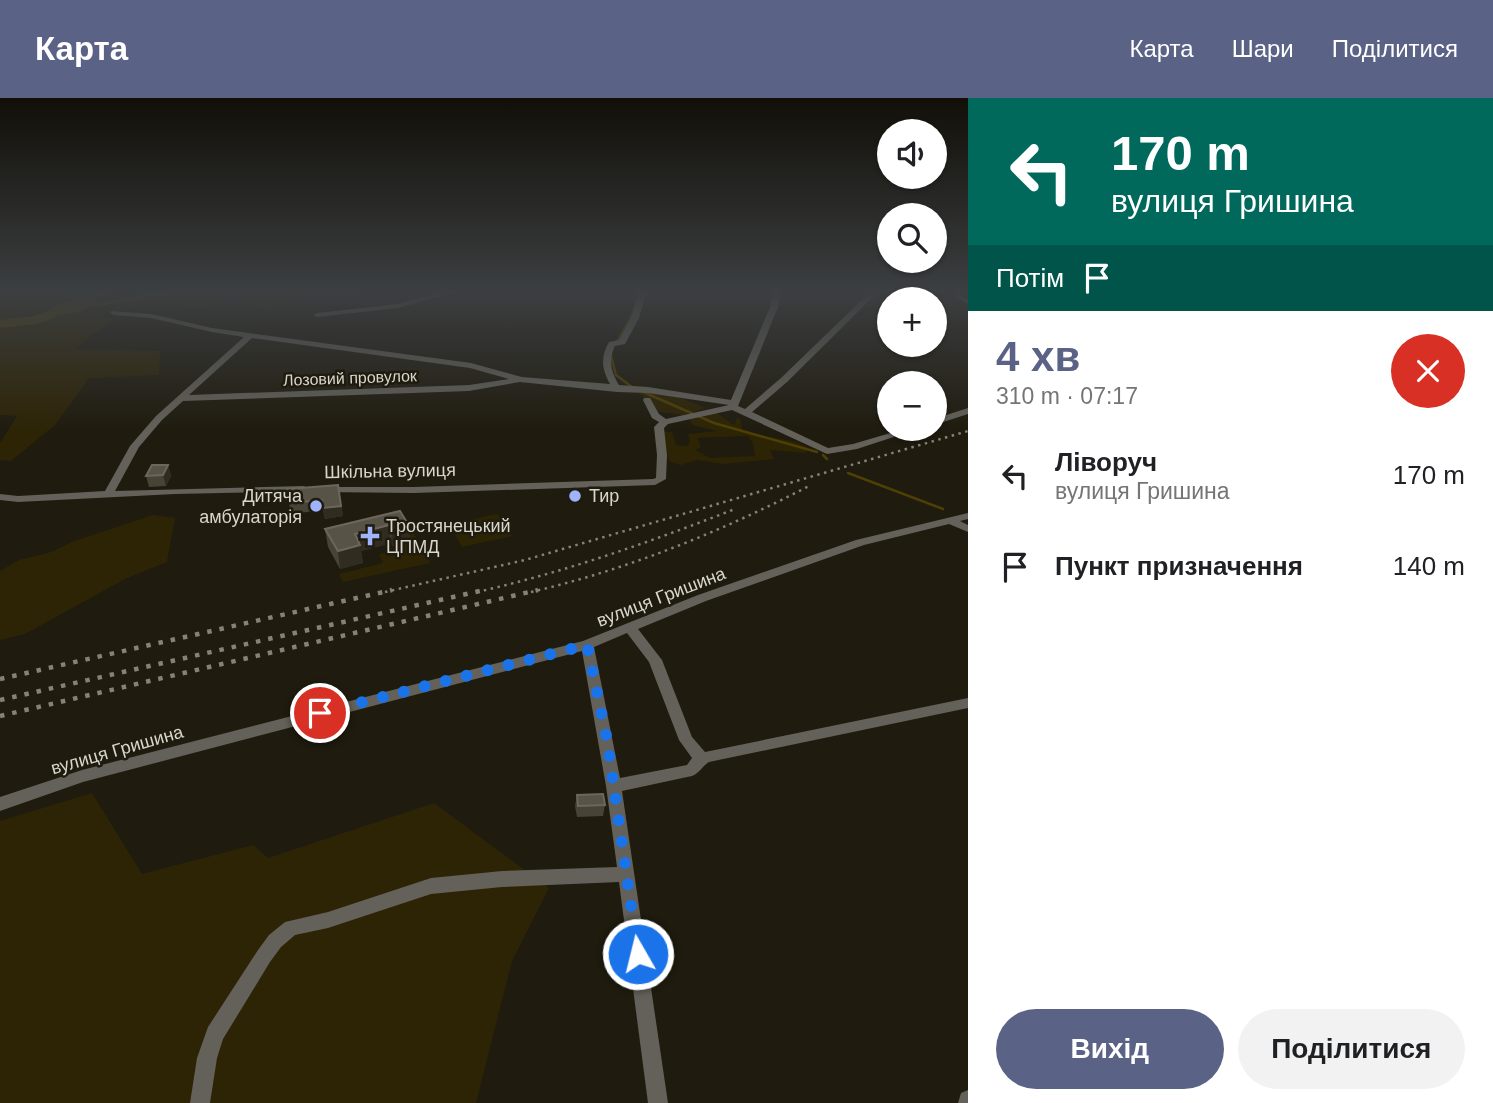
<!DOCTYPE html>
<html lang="uk">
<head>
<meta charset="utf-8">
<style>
  :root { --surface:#fff; --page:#f2f2f2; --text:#202124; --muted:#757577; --accent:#5a6386 }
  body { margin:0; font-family:Helvetica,sans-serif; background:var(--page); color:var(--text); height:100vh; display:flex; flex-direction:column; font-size:26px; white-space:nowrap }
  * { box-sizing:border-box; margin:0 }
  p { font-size:23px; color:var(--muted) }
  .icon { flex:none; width:38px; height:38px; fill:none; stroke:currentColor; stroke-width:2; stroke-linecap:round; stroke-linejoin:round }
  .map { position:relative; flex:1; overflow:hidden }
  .panel { display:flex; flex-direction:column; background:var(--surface); width:525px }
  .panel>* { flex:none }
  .top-card { background:#00695c; color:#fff; overflow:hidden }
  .fabs { position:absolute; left:877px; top:21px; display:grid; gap:14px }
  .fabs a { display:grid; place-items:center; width:70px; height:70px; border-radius:50%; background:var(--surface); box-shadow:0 2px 5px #0004; font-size:35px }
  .pin { position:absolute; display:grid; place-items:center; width:60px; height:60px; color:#fff; margin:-30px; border:4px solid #fff; border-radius:50%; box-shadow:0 2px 7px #0007 }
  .me { position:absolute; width:77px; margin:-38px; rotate:352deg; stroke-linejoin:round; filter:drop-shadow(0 0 5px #0008) }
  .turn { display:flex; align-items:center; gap:24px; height:147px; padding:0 28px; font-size:32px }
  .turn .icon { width:91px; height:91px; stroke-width:2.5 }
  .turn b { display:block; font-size:49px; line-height:60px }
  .then { display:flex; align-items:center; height:66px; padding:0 28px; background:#0003; gap:14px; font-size:26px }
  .round { display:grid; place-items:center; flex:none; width:74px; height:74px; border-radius:37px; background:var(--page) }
  .summary { display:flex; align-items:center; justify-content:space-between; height:119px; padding:0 28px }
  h1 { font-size:42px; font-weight:600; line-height:52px; color:var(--accent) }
  .button { display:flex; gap:14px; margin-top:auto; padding:14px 28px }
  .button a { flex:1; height:80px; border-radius:42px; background:var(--accent); color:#fff; font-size:28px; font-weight:600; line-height:80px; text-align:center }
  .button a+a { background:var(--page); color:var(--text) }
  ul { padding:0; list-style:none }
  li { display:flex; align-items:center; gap:21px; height:91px; padding:0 28px }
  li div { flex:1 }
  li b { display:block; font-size:26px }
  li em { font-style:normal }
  header { display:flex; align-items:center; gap:42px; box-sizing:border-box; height:98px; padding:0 35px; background:var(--accent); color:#fff }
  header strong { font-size:33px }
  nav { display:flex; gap:38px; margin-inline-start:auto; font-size:24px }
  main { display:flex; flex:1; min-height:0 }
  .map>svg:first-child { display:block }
  .green { fill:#2d2405; fill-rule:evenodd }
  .water { fill:#4e3f04 }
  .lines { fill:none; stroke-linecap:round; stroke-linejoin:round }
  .stream { stroke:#4e3f04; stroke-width:2.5 }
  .river { fill:#4e3f04; fill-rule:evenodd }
  .minor { fill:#63615a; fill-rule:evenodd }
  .rail-far1 { stroke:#858277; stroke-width:2.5; stroke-dasharray:2.5 4.5; stroke-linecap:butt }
  .rail { stroke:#858277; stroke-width:4.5; stroke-dasharray:4.5 8; stroke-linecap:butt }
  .wall { fill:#474335 }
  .shaded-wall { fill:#302c1f }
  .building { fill:#575346; stroke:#6b675b; stroke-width:2 }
  .route { stroke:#1a73e8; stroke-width:12; stroke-dasharray:0 21.6 }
  .poi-dot { fill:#a0b3fd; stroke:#1f1b0e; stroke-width:2.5 }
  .labels { text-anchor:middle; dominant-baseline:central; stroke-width:5; stroke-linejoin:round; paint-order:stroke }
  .far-street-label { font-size:16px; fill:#d8d6cd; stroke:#1f1b0e }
  .street-label { font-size:18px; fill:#d8d6cd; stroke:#1f1b0e }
  .poi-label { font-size:18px; fill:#d8d6cd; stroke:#1f1b0e; text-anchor:start }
</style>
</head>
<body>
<header>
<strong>Карта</strong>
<nav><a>Карта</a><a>Шари</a><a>Поділитися</a></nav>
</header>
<main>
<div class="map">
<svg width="968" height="1005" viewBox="0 0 968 1005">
  <rect width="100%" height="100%" fill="#1f1b0e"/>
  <!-- green -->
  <path class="green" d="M0,193H99L54,208L37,220L28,223L45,224L53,218L79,214L89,209L181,196L186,198L202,193H356L363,198L342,204L330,197L288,206L270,215L233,198C223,202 208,211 197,211C191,212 183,206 176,205C164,202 113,212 102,218L113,221L74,251L160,253L159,277L89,280L55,327L11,363L0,362V345L17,318L0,317Z
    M636,292L678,299L706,310L683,317L660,314Z
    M714,313L734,327L737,319L740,321L743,334L796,344L809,350L805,355L770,352L774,361L723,366L697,362L681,367L669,363L663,334H672L676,347L687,348L690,343L688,336L717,333L693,327L689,321ZM748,338L753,345L755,358L710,360L696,352L701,349L697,340Z
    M497,416L512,438L462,449L449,426Z
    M153,417L175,420L167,464L127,480L25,536L0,542V473L19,462L51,454L74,443Z
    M410,428L430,465L343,484L339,476L383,465L379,456L398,452L396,447L401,430Z
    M92,695L142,776L253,747L268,760L434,705L549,790L512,863L476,1005H0V723Z"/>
  <!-- water -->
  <path class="water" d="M99,193H120L93,200L99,205L159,193H202L194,197L181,196L89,209L79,214L53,218L45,224L24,223L38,220L54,208Z"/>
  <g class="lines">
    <!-- stream -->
    <path class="stream" d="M617,244L632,217L639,193
      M611,258L616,277L632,289
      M641,293L714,325L817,354
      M823,357L827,361
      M848,375L943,411"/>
    <!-- river -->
    <path class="river" d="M51,212L56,213V219L36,226L0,230V222L34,218Z"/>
    <!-- minor -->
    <path class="minor" d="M446,193H458L398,210L317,219L313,217L317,215L398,206Z
      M639,193H647L639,220L625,246L615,248C608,262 611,274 619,287L648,289L731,302L770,209L773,193H781L778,209L738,308L745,311L781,280L871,193H879L787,284L752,314L828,350L853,346L904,331H918L857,351L827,356L732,312L668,326L664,330L667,357L666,381L655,387L414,395L322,394L317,391L318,389H414L653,381L656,380L657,357L654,329L659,324L652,320L643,302L644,300H650L659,316L666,321L729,307L648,295L617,294L520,284L469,293L183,303L162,322L139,349L115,393L304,388L309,391L308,393L175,396L18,404L0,402V396L18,398L105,393L130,348L156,318L244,239L212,234L151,220L114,217L110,215L111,213L151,216L212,230L471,265L522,279L610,286C602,271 600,260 609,244L619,242L631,220ZM252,240L470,270L509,281L469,287L189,297Z
      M959,193H967L962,198L968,201V206L954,198Z
      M968,310V316L934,327V321Z
      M968,415V421L960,423L968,427V434L949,426L864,447L706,503L638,531L662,562L692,639L705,654L968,600V610L709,664C702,668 700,675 692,678L622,693L668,1005H648L619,784L502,789L431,796L328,830L295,837L281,849L270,864L223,941L217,960L210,1005H190L197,960L208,929L258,852L269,837L285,824L328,814L431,780L502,773L617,769L606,688L582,553L83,684L0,713V699L82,672L583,543L698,497L856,442ZM627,535L649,564L679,642L692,660L687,667L620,680L594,549Z
      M968,992V1005H958L961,995Z"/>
    <!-- rail-far1 -->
    <path class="rail-far1" d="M385,494L525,462L968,333
      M477,494C565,474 650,444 735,411
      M531,494C629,471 720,434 809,388"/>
    <!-- rail -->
    <path class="rail" d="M0,581L392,492
      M0,602L484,492
      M0,618L538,492"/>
  </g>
  <!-- wall -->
  <path class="wall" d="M168,367L171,378L166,388L149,389L146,378Z
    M338,387L343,418L325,421L323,412L291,416L289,405Z
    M408,426L410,444L392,448L391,445L361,453L363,465L340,471L328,449L325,431Z
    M577,697L605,707L603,718L577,719L575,708Z"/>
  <!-- shaded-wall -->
  <path class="shaded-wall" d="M168,367L171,378L166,388L163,377Z
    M341,408L343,418L325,421L323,410Z
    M408,426L410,444L392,448L391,430Z
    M389,427L391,445L361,453L363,465L340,471L338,453L355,436Z"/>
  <!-- building -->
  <path class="building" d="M152,367H168L163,377L146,378Z
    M338,387L341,408L323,410L322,402L289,405L288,391Z
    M400,413L408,426L391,430L389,427L355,436L360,447L338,453L325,431Z
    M603,696L605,707L578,708L577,697Z"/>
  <!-- sky -->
  <linearGradient id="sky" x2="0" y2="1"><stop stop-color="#110f08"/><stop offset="0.58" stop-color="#3c3f41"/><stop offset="1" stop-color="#3c3f41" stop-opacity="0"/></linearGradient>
  <rect width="968" height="334" fill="url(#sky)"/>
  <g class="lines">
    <!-- route -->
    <path class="route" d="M320,615L587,547L607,642L638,856"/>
  </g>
  <!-- markers -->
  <g class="poi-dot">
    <circle cx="575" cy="398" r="7"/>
    <circle cx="316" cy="408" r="7"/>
    <path d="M366.5 427.5h7v7h7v7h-7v7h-7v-7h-7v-7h7z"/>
  </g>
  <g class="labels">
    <!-- far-street labels -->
    <g class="far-street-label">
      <text transform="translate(350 280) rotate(-2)">Лозовий провулок</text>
    </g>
    <!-- street labels -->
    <g class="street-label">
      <text transform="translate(390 373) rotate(-1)">Шкільна вулиця</text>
      <text transform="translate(661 499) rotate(-21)">вулиця Гришина</text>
      <text transform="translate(117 652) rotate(-16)">вулиця Гришина</text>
    </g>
    <!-- poi labels -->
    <g class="poi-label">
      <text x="302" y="398" text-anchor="end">Дитяча<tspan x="302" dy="21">амбулаторія</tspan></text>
      <text x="589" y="398">Тир</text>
      <text x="386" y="428">Тростянецький<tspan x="386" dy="21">ЦПМД</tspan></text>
    </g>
  </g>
</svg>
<div class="fabs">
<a><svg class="icon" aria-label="sound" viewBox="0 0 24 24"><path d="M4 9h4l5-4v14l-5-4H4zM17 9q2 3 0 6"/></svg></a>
<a><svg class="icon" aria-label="search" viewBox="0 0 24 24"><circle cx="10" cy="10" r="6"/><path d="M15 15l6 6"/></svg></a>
<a>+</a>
<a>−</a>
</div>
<div class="pin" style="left:320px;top:615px;background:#d93025"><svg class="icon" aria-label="arrive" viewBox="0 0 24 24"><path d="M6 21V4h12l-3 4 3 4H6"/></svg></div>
<svg class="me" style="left:638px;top:856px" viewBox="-20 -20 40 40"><circle r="17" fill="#1a73e8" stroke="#fff" stroke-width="3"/><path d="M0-11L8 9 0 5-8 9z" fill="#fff"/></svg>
</div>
<section class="panel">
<div class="top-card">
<div class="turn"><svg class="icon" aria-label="left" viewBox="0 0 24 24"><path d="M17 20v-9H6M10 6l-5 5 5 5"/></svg><div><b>170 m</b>вулиця Гришина</div></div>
<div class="then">Потім<svg class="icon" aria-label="arrive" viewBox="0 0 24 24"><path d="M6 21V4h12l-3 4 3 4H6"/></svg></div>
</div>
<div class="summary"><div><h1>4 хв</h1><p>310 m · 07:17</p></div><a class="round" style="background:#d93025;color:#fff"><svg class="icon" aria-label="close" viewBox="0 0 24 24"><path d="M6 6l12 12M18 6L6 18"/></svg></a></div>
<ul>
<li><svg class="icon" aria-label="left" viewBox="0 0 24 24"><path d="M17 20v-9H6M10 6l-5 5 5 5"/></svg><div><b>Ліворуч</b><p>вулиця Гришина</p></div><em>170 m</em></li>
<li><svg class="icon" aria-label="arrive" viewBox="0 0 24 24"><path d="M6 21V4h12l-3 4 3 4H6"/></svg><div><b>Пункт призначення</b></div><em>140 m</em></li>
</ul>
<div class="button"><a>Вихід</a><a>Поділитися</a></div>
</section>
</main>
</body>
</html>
